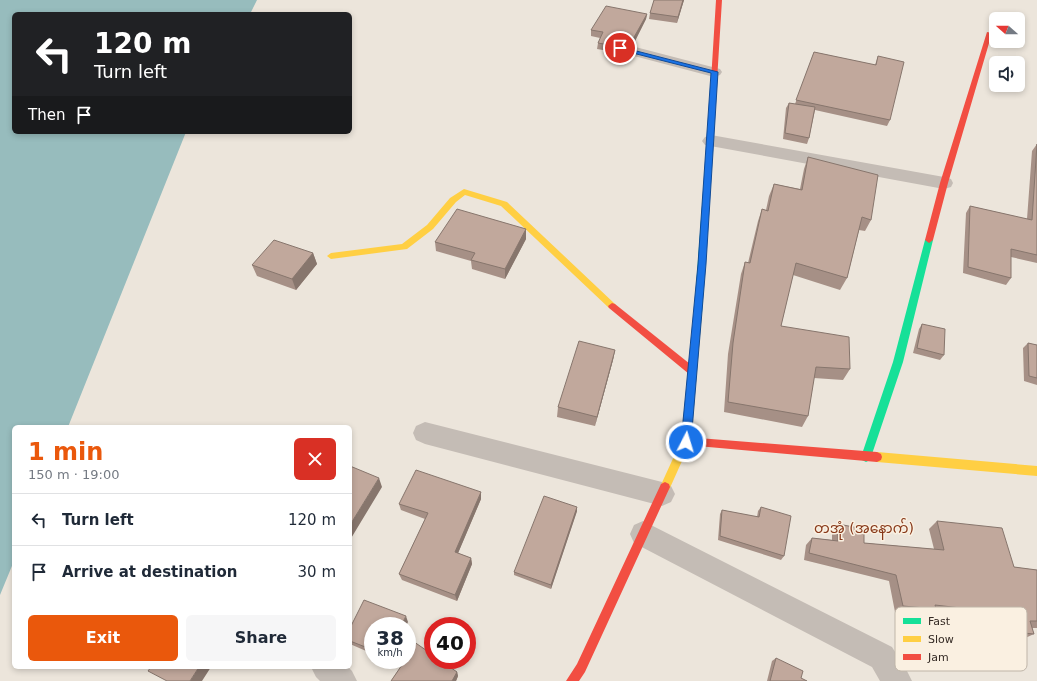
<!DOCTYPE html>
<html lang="en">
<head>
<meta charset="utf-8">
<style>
  :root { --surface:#fff; --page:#f6f6f7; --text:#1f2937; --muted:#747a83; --line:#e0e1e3; --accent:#ea580c }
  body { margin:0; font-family:"DejaVu Sans","Noto Sans Myanmar",sans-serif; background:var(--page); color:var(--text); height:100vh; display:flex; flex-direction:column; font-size:15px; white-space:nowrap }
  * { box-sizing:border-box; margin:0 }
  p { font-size:13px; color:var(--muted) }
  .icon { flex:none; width:22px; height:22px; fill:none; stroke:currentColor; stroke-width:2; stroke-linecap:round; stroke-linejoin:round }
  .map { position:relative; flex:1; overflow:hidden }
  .panel { position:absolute; left:12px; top:425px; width:340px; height:244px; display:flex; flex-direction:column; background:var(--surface); border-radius:6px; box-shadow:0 2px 6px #0003 }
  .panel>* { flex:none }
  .top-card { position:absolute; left:12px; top:12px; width:340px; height:122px; border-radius:6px; box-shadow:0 2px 6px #0003; background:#202124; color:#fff; overflow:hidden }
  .needle { width:26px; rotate:291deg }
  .buttons { position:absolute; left:989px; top:12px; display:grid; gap:8px }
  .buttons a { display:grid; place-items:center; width:36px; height:36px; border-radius:6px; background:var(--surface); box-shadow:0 2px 6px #0003; font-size:20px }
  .speed { position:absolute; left:364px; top:617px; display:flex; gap:8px; font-size:20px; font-weight:700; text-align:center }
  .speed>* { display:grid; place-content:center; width:52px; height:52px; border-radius:50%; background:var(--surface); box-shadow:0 2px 6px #0003; line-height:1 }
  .speed small { font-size:10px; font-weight:400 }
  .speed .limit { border:6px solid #d22; background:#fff; color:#111 }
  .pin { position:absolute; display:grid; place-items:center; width:34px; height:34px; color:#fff; margin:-17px; border:2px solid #fff; border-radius:50%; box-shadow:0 1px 4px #0007 }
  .me { position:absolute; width:44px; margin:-22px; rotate:5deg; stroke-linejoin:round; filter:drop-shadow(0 0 3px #0008) }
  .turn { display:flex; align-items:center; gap:14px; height:84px; padding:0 16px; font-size:18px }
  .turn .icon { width:52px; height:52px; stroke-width:2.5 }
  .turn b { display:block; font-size:28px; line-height:34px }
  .then { display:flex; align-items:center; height:38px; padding:0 16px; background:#0003; gap:8px; font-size:15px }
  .round { display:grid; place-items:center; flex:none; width:42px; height:42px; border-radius:6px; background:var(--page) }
  .overview { display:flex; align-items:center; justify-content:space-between; height:68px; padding:0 16px }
  h1 { font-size:24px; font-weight:700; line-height:30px; color:var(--accent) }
  .cta { display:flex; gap:8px; margin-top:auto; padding:8px 16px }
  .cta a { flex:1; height:46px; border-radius:6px; background:var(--accent); color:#fff; font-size:16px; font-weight:700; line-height:46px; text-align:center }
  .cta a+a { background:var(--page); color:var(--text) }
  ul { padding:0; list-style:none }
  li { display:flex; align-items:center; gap:12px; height:52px; padding:0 16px; border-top:1px solid var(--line) }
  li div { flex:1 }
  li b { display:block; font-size:15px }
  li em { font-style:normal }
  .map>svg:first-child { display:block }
  .water { fill:#97bcbd }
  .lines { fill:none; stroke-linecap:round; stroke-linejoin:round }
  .street { fill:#c4bcb5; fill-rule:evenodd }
  .fast { fill:#16e098; fill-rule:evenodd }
  .slow { fill:#ffcf43; fill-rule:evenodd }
  .jam { fill:#f24e42; fill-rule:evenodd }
  .wall { fill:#a69086 }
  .shaded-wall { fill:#87766d }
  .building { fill:#c1a89c; stroke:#87766d }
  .route { fill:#1a73e8; stroke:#114b97 }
  .labels { text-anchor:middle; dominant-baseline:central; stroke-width:3; stroke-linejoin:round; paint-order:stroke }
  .quarter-label { font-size:14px; fill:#873819; stroke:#faf0e1 }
  .key { fill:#faf0e1; stroke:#bfb5a8; stroke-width:1 }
  .key-label { font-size:11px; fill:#342a24 }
</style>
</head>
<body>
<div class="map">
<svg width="1037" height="681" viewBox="0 0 1037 681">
  <rect width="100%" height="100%" fill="#ece5db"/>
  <!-- water -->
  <path class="water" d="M0,0H257L250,14H14V132H186L68,427H14V561L0,595Z"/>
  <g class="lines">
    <!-- street -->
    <path class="street" d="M620,43L720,69L722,72L720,75L714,77L615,51L612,48L615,45Z
      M711,135L944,177L951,179L953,183L951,187L944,189L705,145L702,141L705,137Z
      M425,422L662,482L671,486L675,494L671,502L662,506L425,444L416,440L413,433L416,426Z
      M643,521L892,647L907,671L912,681H880L872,667L634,543L630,534L634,525Z
      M311,667H348L352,671L357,681H320L316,677Z"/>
    <!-- fast -->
    <path class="fast" d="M712,111L715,113L702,313L698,316L694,313L709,113Z
      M929,237L933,240L903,362L871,457L870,460L866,462L862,460L861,457L893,362L925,240Z"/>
    <!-- slow -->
    <path class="slow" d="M464,189L507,202L615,304L616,306L615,308H609L501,206L465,195L456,202L433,229L407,249L331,259L327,256L331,253L402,244L427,225L450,198Z
      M698,310L702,313L691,441L669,490L665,492L661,490L660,487L681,441L694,313Z
      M877,452L1037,466V476L877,462L873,460L872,457L873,454Z"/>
    <!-- jam -->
    <path class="jam" d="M716,0H722L715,113L712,115L709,113Z
      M987,32L992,33L948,183L933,240L929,243L925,240L940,183Z
      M612,303L615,304L695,368L697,371L695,374H689L609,308L608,306Z
      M686,437L877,452L881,454L882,457L881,460L877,462L686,445L682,444L681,441L682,438Z
      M665,482L669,484L670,487L585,672L579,681H566L577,664L661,484Z"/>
  </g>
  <!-- wall -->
  <path class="wall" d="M654,0H684L677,23L649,19L650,13Z
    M647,14L646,19L633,45L619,42L614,45L615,46L614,52L597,49L598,43L600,38L591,36V30Z
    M814,52L875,65L878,56L890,120L887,126L815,110L809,138L807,144L783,139L786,108L789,103L795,104Z
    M1037,144V263L1011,257V278L1006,285L963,273L966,213L970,206L1027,219L1032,151Z
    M808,157L871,220L865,231L859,230L847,278L840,290L793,275L781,326L850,369L843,380L814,378L808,416L802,427L724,412L728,354L741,274L745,262L748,263L758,221L762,209L766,210L769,196L774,184L800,189L804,169Z
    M526,229V239L505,279L472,269L471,261L436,251L435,242Z
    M313,253L317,264L296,290L257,276L252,265Z
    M922,324L944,355L940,360L913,353L919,329Z
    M1028,343L1037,345V385L1024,381L1023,348Z
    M615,350L613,360L595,426L557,417L558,407Z
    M481,492V499L458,553L471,558L472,564L457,601L402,580L399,574L425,519L401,510L399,504Z
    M577,507V511L551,589L514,575V572Z
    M761,507L784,556L781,560L718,540L720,514L722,510L757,517L758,511Z
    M937,521L1014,567L1037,570V628H1032L1034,634L1023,639L982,635L977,617L932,612L927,615L895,612L889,581L804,560L806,545L812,538L832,540V531L838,524L864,543L934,549L929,529Z
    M408,622L373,626V654L350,644V628Z
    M776,658L801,678L807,681H767L772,661Z
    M389,660H407L457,672L458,676L456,681H391L402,665Z"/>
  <!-- shaded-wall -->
  <path class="shaded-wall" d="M683,0H684L677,23L678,17Z
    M647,14L646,19L633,45V39Z
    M620,36L619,42L613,46L612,41Z
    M526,229V239L505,279V269Z
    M313,253L317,264L296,290L292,279Z
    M615,350L613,360L595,426L597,417Z
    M379,478L382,487L350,540V525Z
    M481,492V499L456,558L455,552Z
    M577,507V511L551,589V585Z
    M471,558L472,564L457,601L455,595Z
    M406,616L408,622L406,626H401Z
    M199,667H211L202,681H190Z
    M457,672L458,676L456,681H452Z"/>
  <!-- building -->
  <path class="building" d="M654,0H683L678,17L650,13Z
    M606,6L647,14L633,39L620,36L612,41L615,46L598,43L603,32L591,30Z
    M814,52L876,65L878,56L904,62L890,120L796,100Z
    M789,103L815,107L809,138L785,133Z
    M1037,144V255L1011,249V278L968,267L970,206L1032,220Z
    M808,157L878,175L871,220L862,217L847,278L796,263L781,326L849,337L850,369L816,367L808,416L728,402L733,343L745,262L750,263L762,209L768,211L774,184L802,190Z
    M457,209L526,229L505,269L471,260L475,253L435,242Z
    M274,240L313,253L292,279L252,265Z
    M922,324L945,329L944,355L917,348Z
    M579,341L615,350L597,417L558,407Z
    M1028,343L1037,345V378L1029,376Z
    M350,466L379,478L350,525Z
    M416,470L481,492L455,552L471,558L455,595L399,574L428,513L399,504Z
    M544,496L577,507L551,585L514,572Z
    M761,507L791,516L784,556L720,536L722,510L759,517Z
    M937,521L1002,528L1014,567L1037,570V621H1030L1034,634L992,630L987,611L935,605L936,609L903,606L896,575L809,553L812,538L838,541V524L864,529V543L944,550Z
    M364,600L406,616L401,626H373V650L350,641V628Z
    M407,637L433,655V660H440L457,672L452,681H391L404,662L398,660H407Z
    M776,658L803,671L801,678L807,681H770Z
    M151,667H199L190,681H167L148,671Z"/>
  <!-- route -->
  <path class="route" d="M617,46L718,72L706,264L691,442L686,446L681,442L698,264L711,73L617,49Z"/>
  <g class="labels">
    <!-- quarter labels -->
    <g class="quarter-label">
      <text x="864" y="528">တအုံ (အနောက်)</text>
    </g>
  </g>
  <!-- legend -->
  <rect x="895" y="607" width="132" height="64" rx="6" class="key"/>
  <rect x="903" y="618" width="18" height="6" fill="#16e098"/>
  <rect x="903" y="636" width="18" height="6" fill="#ffcf43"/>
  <rect x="903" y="654" width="18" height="6" fill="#f24e42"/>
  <g class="key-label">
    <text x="928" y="625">Fast</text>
    <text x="928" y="643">Slow</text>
    <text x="928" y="661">Jam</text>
  </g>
</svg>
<div class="buttons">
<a><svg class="needle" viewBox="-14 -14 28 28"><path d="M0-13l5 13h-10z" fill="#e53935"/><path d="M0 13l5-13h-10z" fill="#747a83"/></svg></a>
<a><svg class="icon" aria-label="sound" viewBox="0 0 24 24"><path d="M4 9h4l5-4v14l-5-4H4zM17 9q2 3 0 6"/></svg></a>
</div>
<div class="speed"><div>38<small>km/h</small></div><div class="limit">40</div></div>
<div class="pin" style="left:620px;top:48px;background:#d93025"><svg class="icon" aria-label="arrive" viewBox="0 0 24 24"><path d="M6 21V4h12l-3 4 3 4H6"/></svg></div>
<svg class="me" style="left:686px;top:442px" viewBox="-20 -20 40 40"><circle r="17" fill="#1a73e8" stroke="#fff" stroke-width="3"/><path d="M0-11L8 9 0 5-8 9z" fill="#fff"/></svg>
<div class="top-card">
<div class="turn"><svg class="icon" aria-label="left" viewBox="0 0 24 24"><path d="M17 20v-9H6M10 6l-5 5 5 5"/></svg><div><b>120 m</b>Turn left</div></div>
<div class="then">Then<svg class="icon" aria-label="arrive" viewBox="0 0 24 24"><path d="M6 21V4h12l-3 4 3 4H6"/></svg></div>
</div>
<section class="panel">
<div class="overview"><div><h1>1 min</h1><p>150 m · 19:00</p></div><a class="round" style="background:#d93025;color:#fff"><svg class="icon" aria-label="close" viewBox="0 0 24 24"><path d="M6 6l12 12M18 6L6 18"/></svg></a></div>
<ul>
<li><svg class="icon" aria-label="left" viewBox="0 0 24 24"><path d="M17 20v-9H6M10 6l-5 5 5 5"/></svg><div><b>Turn left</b></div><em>120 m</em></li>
<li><svg class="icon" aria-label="arrive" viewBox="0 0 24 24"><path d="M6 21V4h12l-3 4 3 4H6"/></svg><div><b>Arrive at destination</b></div><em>30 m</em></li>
</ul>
<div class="cta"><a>Exit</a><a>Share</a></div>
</section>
</div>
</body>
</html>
